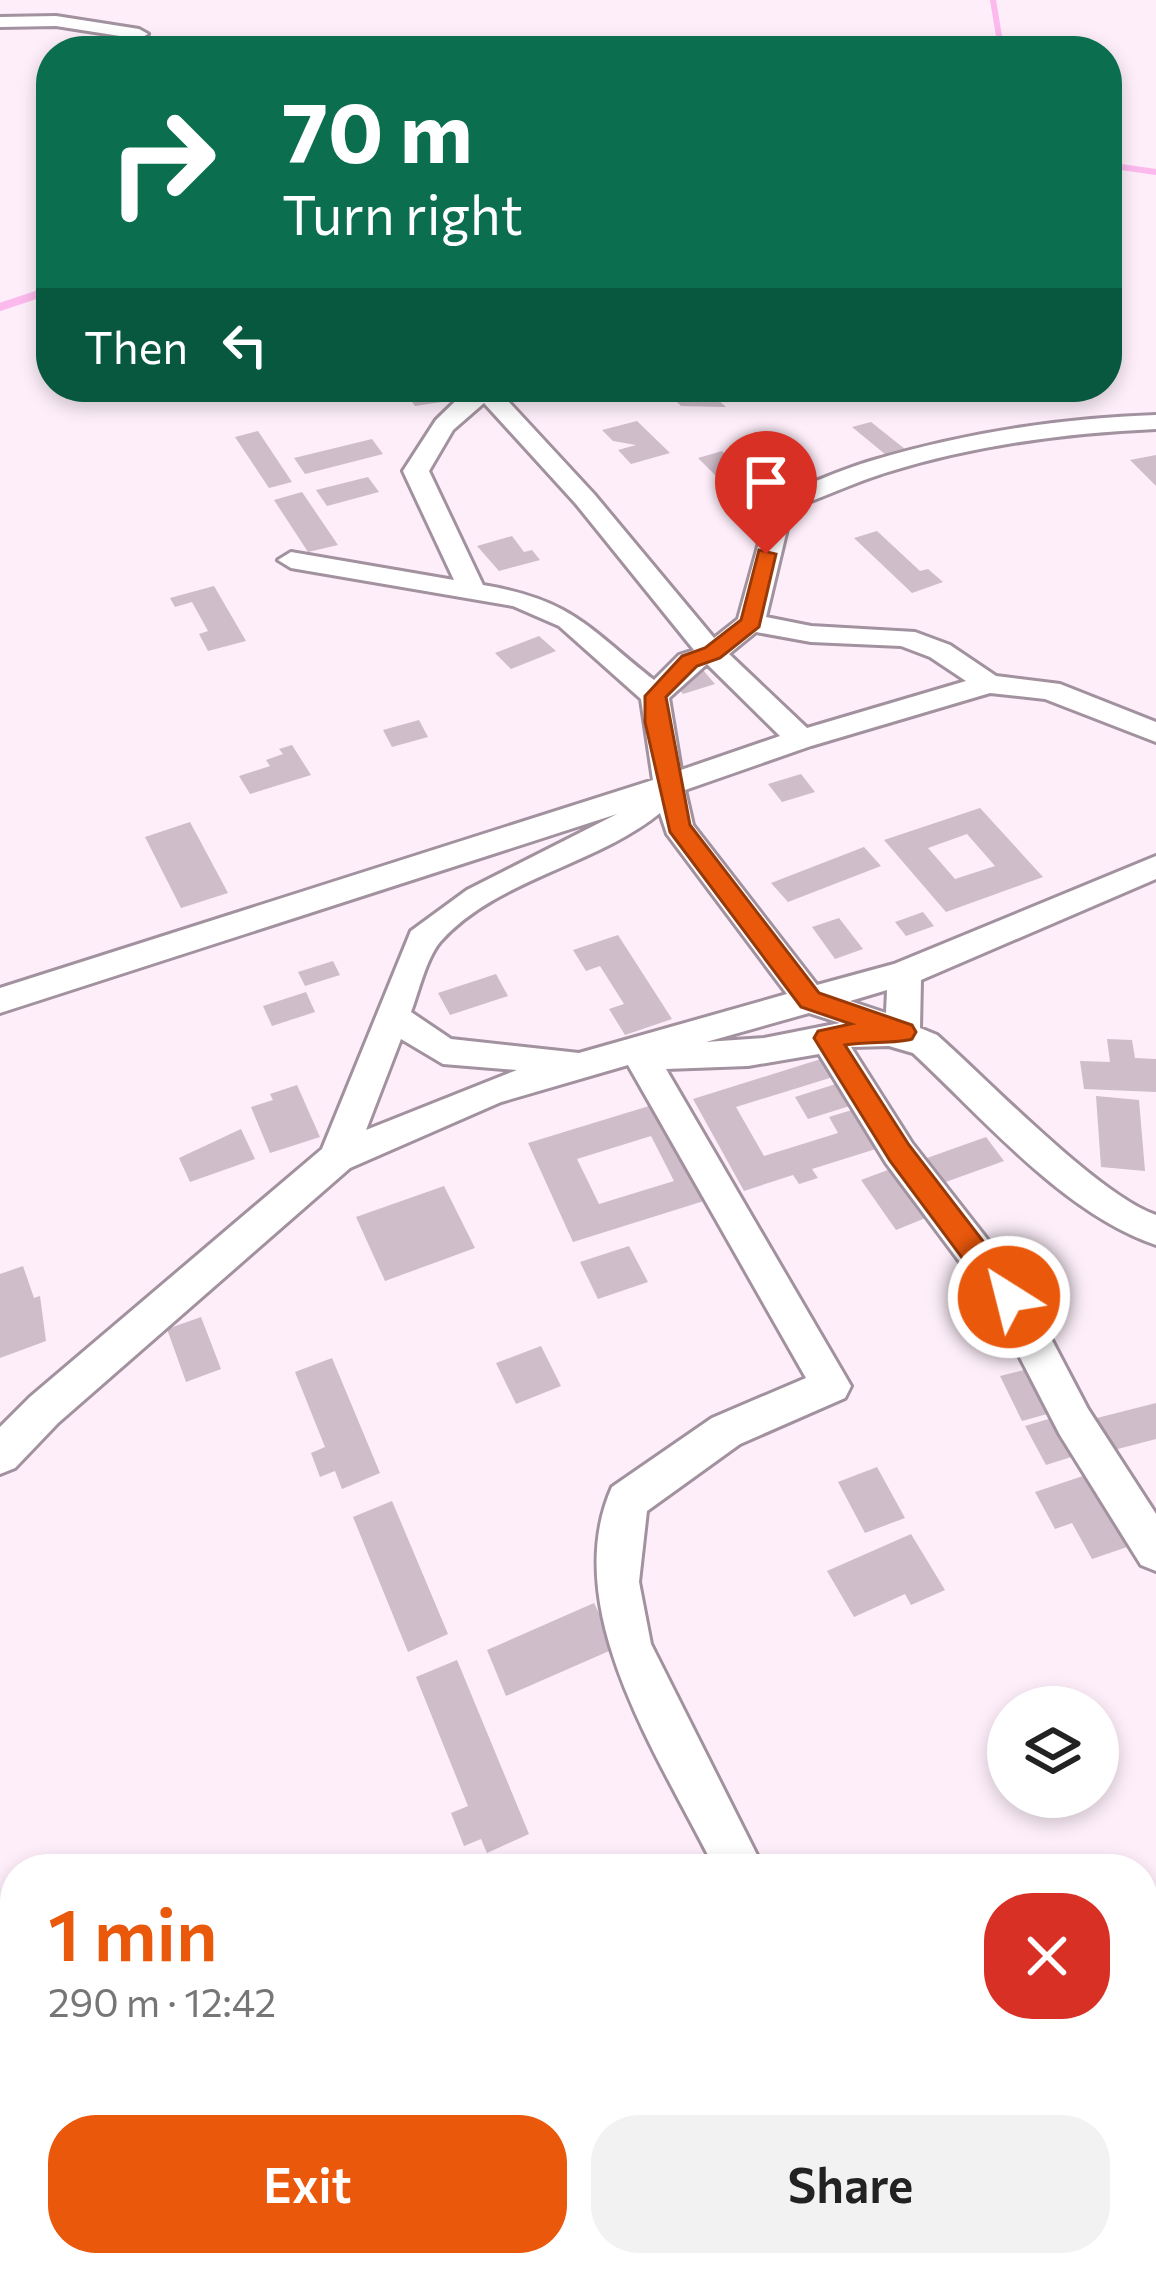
<!DOCTYPE html>
<html lang="en">
<head>
<meta charset="utf-8">
<style>
  :root { --surface:#fff; --page:#f2f2f2; --text:#222; --muted:#767676; --accent:#ea580c }
  body { margin:0; font-family:Commissioner,sans-serif; background:var(--page); color:var(--text); height:100vh; display:flex; flex-direction:column; font-size:45px; white-space:nowrap }
  * { box-sizing:border-box; margin:0 }
  p { font-size:39px; color:var(--muted) }
  .icon { flex:none; width:66px; height:66px; fill:none; stroke:currentColor; stroke-width:2; stroke-linecap:round; stroke-linejoin:round }
  .map { position:relative; flex:1; overflow:hidden }
  .drawer { position:absolute; left:0px; top:1854px; width:1158px; height:423px; display:flex; flex-direction:column; background:var(--surface); border-radius:48px 48px 0 0; box-shadow:0 6px 18px #0003 }
  .drawer>* { flex:none }
  .banner { position:absolute; left:36px; top:36px; width:1086px; height:366px; border-radius:48px; box-shadow:0 6px 18px #0003; background:#0b6e4f; color:#fff; overflow:hidden }
  .tools { position:absolute; left:987px; top:1686px; display:grid; gap:24px }
  .tools a { display:grid; place-items:center; width:132px; height:132px; border-radius:50%; background:var(--surface); box-shadow:0 6px 18px #0003; font-size:60px }
  .pin { position:absolute; display:grid; place-items:center; width:102px; height:102px; color:#fff; margin:-123px -51px; border-radius:50% 50% 50% 0; rotate:-45deg; box-shadow:0 0 12px #0007 }
  .pin .icon { rotate:45deg }
  .me { position:absolute; width:132px; margin:-66px; rotate:324deg; stroke-linejoin:round; filter:drop-shadow(0 0 9px #0008) }
  .turn { display:flex; align-items:center; gap:42px; height:252px; padding:0 48px; font-size:54px }
  .turn .icon { width:156px; height:156px; stroke-width:2.5 }
  .turn b { display:block; font-size:84px; line-height:102px }
  .then { display:flex; align-items:center; height:114px; padding:0 48px; background:#0003; gap:24px; font-size:45px }
  .round { display:grid; place-items:center; flex:none; width:126px; height:126px; border-radius:48px; background:var(--page) }
  .headline { display:flex; align-items:center; justify-content:space-between; height:204px; padding:0 48px }
  h1 { font-size:72px; font-weight:600; line-height:90px; color:var(--accent) }
  .cta { display:flex; gap:24px; margin-top:auto; padding:24px 48px }
  .cta a { flex:1; height:138px; border-radius:48px; background:var(--accent); color:#fff; font-size:48px; font-weight:600; line-height:138px; text-align:center }
  .cta a+a { background:var(--page); color:var(--text) }
  .map>svg:first-child { display:block }
  .lines { fill:none; stroke-linecap:round; stroke-linejoin:round }
  .stream-far1 { stroke:#fcb9ed; stroke-width:6 }
  .stream { stroke:#fcb9ed; stroke-width:8 }
  .building { fill:#cfbdca; fill-rule:evenodd }
  .minor-casing { stroke:#a2919e; stroke-width:6 }
  .minor { fill:#fff; fill-rule:evenodd }
  .route { fill:#ea580c; stroke:#983908; stroke-width:3 }
</style>
</head>
<body>
<div class="map">
<svg width="1156" height="2276" viewBox="0 0 1156 2276">
  <rect width="100%" height="100%" fill="#fdeef9"/>
  <g class="lines">
    <!-- stream-far1 -->
    <path class="stream-far1" d="M980,51L1000,42L993,0
      M1107,165L1156,172"/>
    <!-- stream -->
    <path class="stream" d="M0,307L51,290"/>
  </g>
  <!-- building -->
  <path class="building" d="M445,387L455,400L415,406L407,395Z
    M703,387L726,407L681,406L670,395Z
    M637,421L670,453L631,464L618,450L636,445L613,441L602,430Z
    M871,422L910,453L891,459L852,427Z
    M258,431L292,482L269,488L235,437Z
    M372,439L383,454L305,474L294,458Z
    M722,451L740,469L716,476L698,458Z
    M1156,455V486L1130,460Z
    M368,477L379,492L327,506L316,490Z
    M302,492L338,545L308,552L274,500Z
    M877,531L920,571L928,569L943,582L912,593L854,538Z
    M512,536L524,552L532,550L540,560L499,571L477,546Z
    M214,586L246,641L208,651L199,634L208,631L192,602L175,607L170,598Z
    M539,636L556,651L511,669L495,653Z
    M703,670L715,684L683,694L671,679Z
    M419,720L428,737L392,747L383,730Z
    M292,745L311,775L250,794L239,776L270,766L266,760L283,754L279,749Z
    M801,774L815,792L782,802L768,784Z
    M980,808L1043,877L946,912L884,840ZM967,834L995,866L955,879L928,848Z
    M190,822L228,893L181,908L145,837Z
    M864,847L881,866L788,902L771,883Z
    M923,912L934,926L906,936L895,922Z
    M839,918L863,949L835,959L812,927Z
    M618,935L672,1019L625,1035L609,1009L624,1004L600,966L586,971L573,950Z
    M333,961L340,975L305,986L298,972Z
    M496,974L508,996L450,1015L438,993Z
    M306,992L315,1012L272,1026L263,1006Z
    M1107,1039L1132,1040L1135,1058L1156,1059V1092L1084,1089L1080,1061L1110,1062Z
    M821,1059L833,1077L736,1107L764,1156L838,1133L829,1117L855,1109L879,1148L812,1169L818,1178L799,1184L793,1175L744,1191L693,1099Z
    M839,1083L853,1105L808,1119L795,1097Z
    M297,1085L320,1137L270,1153L251,1107L273,1100L270,1094Z
    M1096,1096L1139,1100L1145,1171L1101,1167Z
    M672,1099L723,1195L573,1242L528,1143ZM651,1136L674,1181L599,1204L577,1159Z
    M241,1129L255,1159L190,1182L179,1158Z
    M986,1137L1004,1161L929,1188L913,1163Z
    M893,1168L928,1217L896,1230L861,1180Z
    M444,1186L475,1248L385,1281L356,1217Z
    M629,1246L648,1282L598,1299L580,1262Z
    M23,1266L34,1298L40,1296L46,1341L0,1358V1274Z
    M201,1317L221,1369L186,1382L167,1329Z
    M541,1346L561,1386L516,1404L496,1363Z
    M332,1358L380,1473L342,1489L335,1471L320,1477L311,1453L325,1447L295,1372Z
    M1036,1367L1058,1411L1022,1421L1000,1376Z
    M1156,1403V1439L1110,1451L1093,1419Z
    M1062,1415L1084,1453L1046,1465L1025,1426Z
    M877,1467L905,1518L865,1533L838,1482Z
    M1092,1473L1133,1545L1092,1559L1072,1523L1055,1529L1035,1492Z
    M392,1501L448,1634L408,1652L353,1517Z
    M911,1534L945,1590L911,1605L905,1594L854,1617L827,1571Z
    M594,1603L616,1648L506,1696L487,1650Z
    M457,1660L529,1834L487,1853L481,1839L464,1846L451,1813L468,1806L416,1677Z"/>
  <g class="lines">
    <defs>
      <path id="minor" d="M56,16L139,29L148,34L139,39L56,26L0,27V17Z
        M470,387H495L594,494L714,638L738,619L771,499C806,486 839,470 874,460C966,433 1061,418 1156,415V429C1066,433 974,445 888,472C855,482 824,497 792,508L766,617L811,626L915,632L950,645L996,676L1060,684L1156,722V742L1045,699L990,693L811,746L685,790L693,825L817,985L894,964L1156,856V879L921,980L920,1028L937,1035C987,1079 1099,1196 1156,1215V1245C1064,1214 984,1119 913,1053L889,1046L851,1047L912,1143L1023,1285L1088,1409L1156,1514V1571L1141,1565L1060,1435L995,1309L886,1163L819,1054L748,1066L666,1069L851,1386L845,1398L740,1444L647,1511L639,1582L651,1644L764,1869H715C662,1761 557,1610 612,1487L712,1418L806,1378L628,1065L501,1102L350,1168L58,1423L15,1468L0,1474V1427L30,1397L322,1149L411,931L467,890L617,814L0,1013V988L653,780L641,699L559,626L513,606L291,568L278,560L291,552L454,580L403,471L436,420ZM484,403L576,504L694,650L679,655L654,680C587,627 572,600 483,585L429,471L453,430ZM756,632L811,642L901,646L930,657L966,681L807,728L729,654ZM707,664L780,736L681,770L669,698ZM660,813L667,834L787,994L579,1053L451,1039L411,1012C419,991 426,959 440,942C496,879 595,866 660,813ZM887,990L886,1013L850,1001ZM809,1013L840,1023L764,1038L706,1042ZM401,1039L443,1064L517,1070L366,1130Z
        M1143,2219L1156,2221V2275L1123,2262H1143Z
        M839,2262H894L900,2276H845Z"/>
    </defs>
    <!-- minor casing -->
    <use href="#minor" class="minor-casing"/>
    <!-- minor -->
    <use href="#minor" class="minor"/>
  </g>
  <!-- route -->
  <path class="route" d="M759,550L776,554L759,627L720,658L697,666L666,697L690,825L819,993L912,1025L916,1032L912,1039C895,1044 866,1041 845,1045L909,1145L1019,1288L1023,1297L1019,1306L1009,1309L998,1306L890,1161L814,1038L818,1031L851,1024L801,1007L670,832L645,722V696L682,656L705,648L741,620Z"/>
</svg>
<div class="tools">
<a><svg class="icon" aria-label="layers" viewBox="0 0 24 24"><path d="M12 4l9 5-9 5-9-5zM3 14l9 5 9-5"/></svg></a>
</div>
<div class="pin" style="left:766px;top:554px;background:#d93025"><svg class="icon" aria-label="arrive" viewBox="0 0 24 24"><path d="M6 21V4h12l-3 4 3 4H6"/></svg></div>
<svg class="me" style="left:1009px;top:1297px" viewBox="-20 -20 40 40"><circle r="17" fill="#ea580c" stroke="#fff" stroke-width="3"/><path d="M0-11L8 9 0 5-8 9z" fill="#fff"/></svg>
<div class="banner">
<div class="turn"><svg class="icon" aria-label="right" viewBox="0 0 24 24"><path d="M7 20v-9h11M14 6l5 5-5 5"/></svg><div><b>70 m</b>Turn right</div></div>
<div class="then">Then<svg class="icon" aria-label="left" viewBox="0 0 24 24"><path d="M17 20v-9H6M10 6l-5 5 5 5"/></svg></div>
</div>
<section class="drawer">
<div class="headline"><div><h1>1 min</h1><p>290 m · 12:42</p></div><a class="round" style="background:#d93025;color:#fff"><svg class="icon" aria-label="close" viewBox="0 0 24 24"><path d="M6 6l12 12M18 6L6 18"/></svg></a></div>
<div class="cta"><a>Exit</a><a>Share</a></div>
</section>
</div>
</body>
</html>
